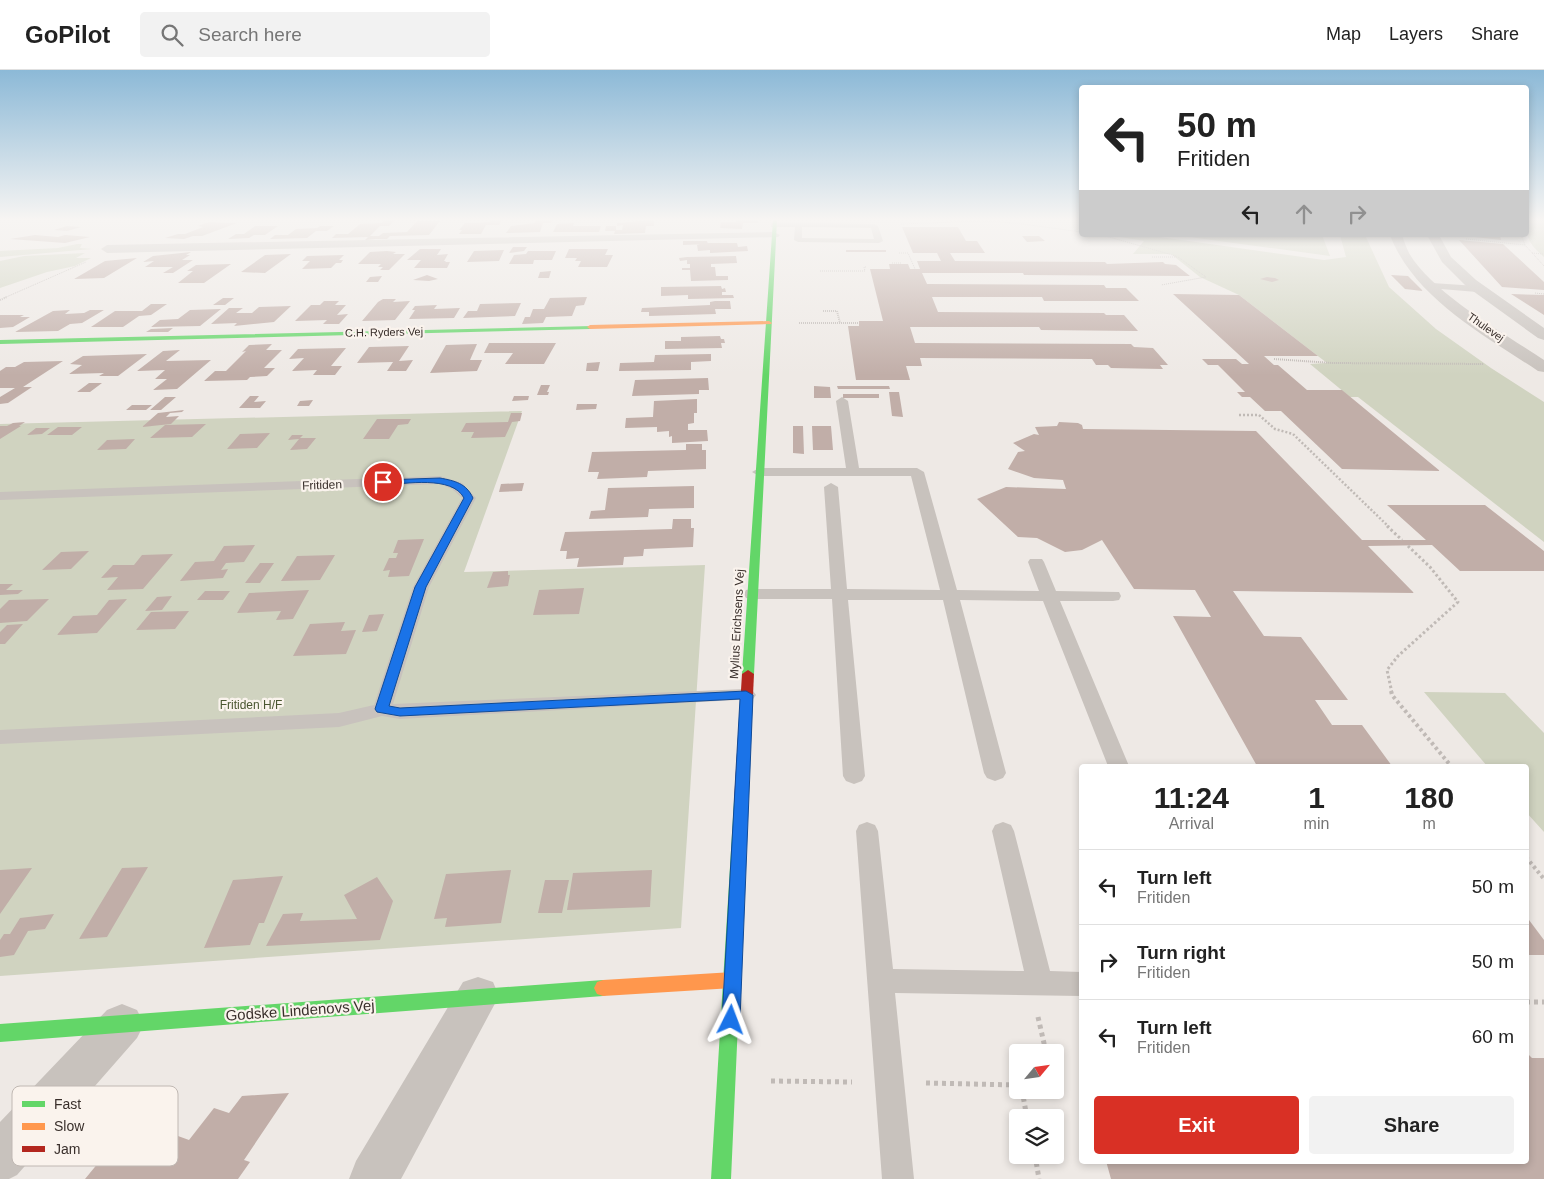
<!DOCTYPE html>
<html lang="en">
<head>
<meta charset="utf-8">
<style>
  :root { --surface:#fff; --page:#f2f2f2; --text:#222; --muted:#767676; --line:#e0e0e0; --accent:#d93025 }
  body { margin:0; font-family:Helvetica,sans-serif; background:var(--page); color:var(--text); height:100vh; display:flex; flex-direction:column; font-size:19px; white-space:nowrap }
  * { box-sizing:border-box; margin:0 }
  p { font-size:16px; color:var(--muted) }
  .icon { flex:none; width:28px; height:28px; fill:none; stroke:currentColor; stroke-width:2; stroke-linecap:round; stroke-linejoin:round }
  .map { position:relative; flex:1; overflow:hidden }
  .drawer { position:absolute; left:1079px; top:694px; width:450px; height:400px; display:flex; flex-direction:column; background:var(--surface); border-radius:5px; box-shadow:0 2px 8px #0003 }
  .drawer>* { flex:none }
  .banner { position:absolute; left:1079px; top:15px; width:450px; height:152px; border-radius:5px; box-shadow:0 2px 8px #0003; background:#fff; color:var(--text); overflow:hidden }
  .needle { width:32px; rotate:61deg }
  .buttons { position:absolute; left:1009px; top:974px; display:grid; gap:10px }
  .buttons a { display:grid; place-items:center; width:55px; height:55px; border-radius:5px; background:var(--surface); box-shadow:0 2px 8px #0003; font-size:25px }
  .pin { position:absolute; display:grid; place-items:center; width:42px; height:42px; color:#fff; margin:-21px; border:2px solid #fff; border-radius:50%; box-shadow:0 1px 5px #0007 }
  .me { position:absolute; width:55px; margin:-28px; rotate:3deg; stroke-linejoin:round; filter:drop-shadow(0 0 4px #0008) }
  .turn { display:flex; align-items:center; gap:18px; height:105px; padding:0 15px; font-size:22px }
  .turn .icon { width:65px; height:65px; stroke-width:2.5 }
  .turn b { display:block; font-size:35px; line-height:42px }
  .lanes { display:flex; align-items:center; height:48px; padding:0 15px; background:#0003; justify-content:center; gap:25px; direction:ltr }
  .lanes .off { opacity:.35 }
  .eta { display:flex; justify-content:space-evenly; align-items:center; height:85px; text-align:center }
  .eta b { font-size:30px; font-weight:700; line-height:35px }
  .primary-button { display:flex; gap:10px; margin-top:auto; padding:10px 15px }
  .primary-button a { flex:1; height:58px; border-radius:5px; background:var(--accent); color:#fff; font-size:20px; font-weight:700; line-height:58px; text-align:center }
  .primary-button a+a { background:var(--page); color:var(--text) }
  ul { padding:0; list-style:none }
  li { display:flex; align-items:center; gap:15px; height:75px; padding:0 15px; border-top:1px solid var(--line) }
  li div { flex:1 }
  li b { display:block; font-size:19px }
  li em { font-style:normal }
  header { display:flex; align-items:center; gap:30px; box-sizing:border-box; height:70px; padding:0 25px; background:var(--surface); border-bottom:1px solid var(--line) }
  header strong { font-size:24px }
  nav { display:flex; gap:28px; margin-inline-start:auto; font-size:18px }
  .search { width:350px; height:45px; background:var(--page); display:flex; align-items:center; gap:12px; box-sizing:border-box; padding:0 18px; border-radius:5px; color:var(--muted); font-size:19px }
  .map>svg:first-child { display:block }
  .green { fill:#d0d3c0 }
  .building { fill:#c1aea8 }
  .lines { fill:none; stroke-linecap:round; stroke-linejoin:round }
  .path-far5 { stroke:#c0bab6; stroke-width:1; stroke-dasharray:1 1; stroke-linecap:butt }
  .path-far4 { stroke:#c0bab6; stroke-width:2; stroke-dasharray:1 1; stroke-linecap:butt }
  .path-far3 { stroke:#c0bab6; stroke-width:2.5; stroke-dasharray:2 2; stroke-linecap:butt }
  .path-far2 { stroke:#c0bab6; stroke-width:3; stroke-dasharray:2.5 2.5; stroke-linecap:butt }
  .path-far1 { stroke:#c0bab6; stroke-width:4; stroke-dasharray:3 3; stroke-linecap:butt }
  .path { stroke:#c0bab6; stroke-width:5; stroke-dasharray:4 4; stroke-linecap:butt }
  .lane { fill:#c8c2bd; fill-rule:evenodd }
  .street { fill:#c8c2bd; fill-rule:evenodd }
  .fast { fill:#63d668; fill-rule:evenodd }
  .slow { fill:#ff974d; fill-rule:evenodd }
  .jam { fill:#b3261e; fill-rule:evenodd }
  .route { fill:#1a73e8; stroke:#114b97 }
  .labels { text-anchor:middle; dominant-baseline:central; stroke-width:4.5; stroke-linejoin:round; paint-order:stroke }
  .far-street-label { font-size:11px; fill:#392f2b; stroke:#faf3ed }
  .street-label { font-size:12px; fill:#392f2b; stroke:#faf3ed }
  .park-label { font-size:12px; fill:#4a5630; stroke:#faf3ed }
  .near-street-label { font-size:15px; fill:#392f2b; stroke:#faf3ed }
  .key { fill:#faf3ed; stroke:#c0b8b3; stroke-width:1 }
  .key-label { font-size:14px; fill:#392f2b }
</style>
</head>
<body>
<header>
<strong>GoPilot</strong>
<div class="search"><svg class="icon" aria-label="search" viewBox="0 0 24 24"><circle cx="10" cy="10" r="6"/><path d="M15 15l6 6"/></svg>Search here</div>
<nav><a>Map</a><a>Layers</a><a>Share</a></nav>
</header>
<div class="map">
<svg width="1544" height="1109" viewBox="0 0 1544 1109">
  <rect width="100%" height="100%" fill="#eee9e5"/>
  <!-- green -->
  <path class="green" d="M1526,150H1544V187C1530,174 1526,170 1526,150Z
    M1109,165H1146L1324,190L1346,187L1340,165H1365L1389,217L1436,259L1491,298L1544,332V472L1358,327H1350L1310,294L1327,293L1239,225L1200,207L1171,184H1133L1144,171Z
    M1175,165H1322L1330,186Z
    M77,174H82L80,178L92,179L0,187V181L58,178Z
    M85,183L76,188H91L75,196L47,202L0,218V191L24,186Z
    M522,341L464,502L705,495L681,858L0,906V354Z
    M1424,622L1505,623L1544,663V762L1526,742V696H1487Z"/>
  <!-- building -->
  <path class="building" d="M385,150H395L389,156H380L370,166H379L383,163L407,162L417,151H440L429,165L390,166L387,169H376L365,170L368,167L332,168L336,164H348L360,154L381,153Z
    M492,150H502L499,155H486L481,164H459L462,160H459L465,153L490,152Z
    M536,150H552L551,153H543L540,162L506,163L511,156L535,153Z
    M654,150V156H646L645,163L614,164L615,161H605L606,156H616V160H622L623,155L617,156V153Z
    M736,150H758V153H743L742,159L720,158L721,152H736Z
    M209,152L237,153L202,166H193L184,169L165,168L178,164H185L203,157L198,156Z
    M574,153L573,156H601L599,162H553L557,154Z
    M67,156L81,157L67,161L54,160Z
    M255,156H278L265,165H254L249,168L228,169L236,164H244Z
    M320,156H334L327,161H316L307,168L270,169L275,165H288L296,159L317,158Z
    M902,157H958L966,171H977L985,183H950L955,191L1105,192L1107,194L1163,192L1165,194L1176,195L1190,206L1024,205L1023,203H922L927,214L1104,215L1106,218H1126L1139,231H1044L1042,227H932L938,242L1104,243L1106,245H1124L1138,261L1041,260L1039,257H910L915,273L1131,274L1134,277L1153,278L1168,295H1160L1163,299L1111,298L1108,295H1096L1092,289L920,288L922,296H906L910,310H856L848,256H859V251H883L870,199H890L889,194H908L910,199H920L917,191H941L937,183H913Z
    M35,165L58,167L65,165L90,167L65,173L10,169Z
    M1466,165H1500L1501,170L1466,166Z
    M1022,166H1039L1045,171L1027,172Z
    M1459,170L1503,174L1544,212V220L1502,217Z
    M683,171H707L708,174L683,175Z
    M709,173H737L738,177L747,176L748,181L710,183V180L698,181L697,175Z
    M513,177H527L524,181L509,183Z
    M420,179H441L437,185L448,184L444,191H446L445,192H450L447,198H414L421,190H407Z
    M569,179H608L605,185H613L607,197H578L581,191H575L577,188H565Z
    M504,180L499,191L467,192L474,181Z
    M846,180H886V182H846Z
    M387,181L396,182L393,184H405L389,200H380L383,197H378L381,194H358L370,182Z
    M528,181H556L552,190H534L533,194H509L514,185L526,184Z
    M191,182L186,185H190L182,190H193L173,203H163L173,197H145L154,191L143,192L153,186Z
    M291,184L265,203L241,202L265,185Z
    M344,185L339,190H343L341,193H336L331,198L302,199L310,191H302L307,186Z
    M736,186L737,193L711,194V197H715L716,206H728V210L691,211L690,200H682V198H690V194H687V190L680,191L679,188L687,187Z
    M137,188L104,208L74,209L105,191Z
    M231,194L204,213H178L193,201H187L196,195Z
    M551,201L549,208H538L540,202Z
    M427,205L438,209L429,211L413,210Z
    M1391,205L1408,206L1423,221L1405,219Z
    M382,206L378,212H366L370,207Z
    M1267,207L1275,208L1279,210L1272,212L1260,209Z
    M721,216L722,219L725,218L726,222H722V225H733L734,228L688,229V225L661,226V217Z
    M1173,224L1239,225L1318,286H1264L1274,295H1278L1307,320H1342L1440,401L1342,399L1281,341H1265L1250,327H1242L1237,322H1245L1218,295H1208L1202,289H1236L1242,294H1249Z
    M1511,224L1544,225V245Z
    M587,227L584,235L576,236L572,246L546,247L543,253L522,254L525,247H530L533,239H544L550,228Z
    M223,228H234L225,235H213Z
    M383,229H396L393,232L410,231L395,250L362,251L378,232Z
    M324,231H339L335,235H346L337,245L348,244L339,254H323L327,250L295,251L311,235H320Z
    M715,231H730L731,239H715L716,244L649,246V242H641L642,238L710,235V232Z
    M521,233L515,246L463,248L468,241H477L480,234Z
    M151,234H167L151,245L139,246L123,257H91L115,241H142Z
    M437,235L434,239L460,238L454,248L409,249L415,240H412L415,236Z
    M291,236L274,252L234,256L237,253L211,254L229,238H243L236,243H252L259,237Z
    M221,239L200,256L151,257L160,250L178,249L190,240Z
    M70,240L65,244L84,243L90,240H104L82,253L70,254L58,261L15,262L53,241Z
    M0,245H24L20,247H30L13,257L0,258Z
    M173,258L168,262H146L151,259Z
    M720,266L721,269H724L725,273H721L722,278L665,279V271H681V267Z
    M489,273H556L544,294H505L513,283H484Z
    M272,274L266,280H282L264,298H275L267,306L250,307L247,310L204,311L215,301H226L246,281L242,282L249,275Z
    M477,274L470,290H482L477,301L430,303L446,275Z
    M409,276L399,291L413,290L406,301H387L393,292L357,293L369,277Z
    M346,278L331,296H342L335,305H313L317,300L292,301L304,288L289,289L298,279Z
    M180,280L166,291L211,290L177,319L153,320L167,309H155L165,300L137,301L163,281Z
    M147,284L118,306H99L104,303L69,304L82,295L70,294L83,286Z
    M711,284V291L691,292V300L619,301L620,293L654,292L655,285Z
    M63,291L23,317H32L8,333L0,334V327L15,318H0V301L6,297H15L24,292Z
    M600,292L598,301H586L587,293Z
    M708,308L709,320H699V324L632,326L635,310Z
    M89,313H102L90,322H77Z
    M541,315H550L547,322H549L548,325H537Z
    M814,316L830,317L831,328H814Z
    M837,316H889L890,319H838Z
    M889,322H899L903,347L892,346Z
    M843,324H879V328H843Z
    M250,326H259L254,332L266,331L260,338H239Z
    M514,326H529L528,330L512,331Z
    M165,327H176L161,340H150Z
    M697,329V343H694V353L688,354V360H707L708,371L672,373V366L669,367V361L657,362V357L625,358L626,348L653,347L654,331Z
    M313,330L309,336H297L300,331Z
    M577,334H597L596,339L576,340Z
    M132,335H152L146,340H126Z
    M184,340L182,342L170,343L166,347L179,346L171,354L142,357L158,343Z
    M511,343H522L520,351L512,352L505,367L471,368L474,362H461L466,353L508,352Z
    M377,349H411L408,354L398,355L389,369H363Z
    M25,352L19,356H21L0,369V356H7L13,353Z
    M1059,352L1078,353L1082,355L1083,359L1256,361L1362,470H1426L1387,435H1485L1544,481V501H1460L1432,475L1368,476L1414,523L1233,521L1264,566L1301,567L1348,630H1315L1332,655H1362L1392,696H1257L1173,546L1211,547L1195,520L1134,519L1102,470L1082,480L1065,482L1037,468L1018,467L977,429L1006,417L1066,419L1063,410L1034,408L1008,399L1018,382L1025,381L1013,373L1034,364L1039,365L1035,357L1057,356Z
    M206,354L192,367L150,368L165,355Z
    M793,356H803L804,384L793,383Z
    M812,356H831L833,380H813Z
    M58,357H82L72,365H47Z
    M36,358H50L42,364L27,365Z
    M270,363L257,378L227,379L240,364Z
    M292,365H303L300,368H316L307,379L290,380L299,369L288,370Z
    M135,369L126,379L97,380L107,370Z
    M686,374H702V380H706V399L648,401L647,407L597,409L599,402H588L592,382L686,380Z
    M524,413L522,421L499,422L501,414Z
    M694,416V438L649,439L648,447L589,449L591,441L605,440L608,418Z
    M673,449H691V458H694L693,477L644,479L643,486L624,487L623,495L577,497L579,488L566,489L567,481H560L565,462L672,459Z
    M424,469L409,506L388,507L390,500L383,501L389,488H396L398,483H393L398,470Z
    M255,475L244,492L226,493L221,500L228,499L223,508L180,511L195,492L214,491L224,476Z
    M89,481L71,499L42,500L61,482Z
    M173,484L143,519L107,520L118,507L101,508L113,495H134L142,485Z
    M335,485L320,510L281,511L297,486Z
    M260,493H274L260,513H245Z
    M508,501V505H510L508,516L487,518L493,502Z
    M0,514H13L6,520H23L18,524L0,525Z
    M584,518L579,544L533,545L539,520Z
    M309,520L293,549L276,550L281,541L237,543L249,523Z
    M205,521H230L223,530H197Z
    M172,526L162,540L145,541L157,527Z
    M49,529L27,551L0,553V539L9,530Z
    M127,529L97,563L57,565L73,546L97,545L109,530Z
    M189,541L175,559L136,560L151,542Z
    M384,544L377,561L362,562L369,545Z
    M345,552L341,561L356,560L346,584L293,586L310,554Z
    M23,554L5,574H0V562L7,555Z
    M148,797L107,867L79,869L122,798Z
    M32,798L0,844V800Z
    M511,800L501,853L445,857L447,848L434,849L446,804Z
    M652,800L650,837L567,840L573,803Z
    M283,806L264,853H259L250,875L204,878L233,810Z
    M377,807L393,831L380,870L266,876L283,844L303,843L300,851L357,849L344,825Z
    M545,810H569L562,843H538Z
    M54,844L45,859L28,861L14,885L0,887V870L4,864H10L20,848Z
    M1526,846L1544,870V885H1526Z
    M1526,982L1532,988H1544V1109H1111L1106,1091H1526Z
    M289,1023L244,1090L250,1092L238,1109H85L140,1042L162,1049L156,1058L189,1070L214,1038L229,1043L242,1026Z"/>
  <g class="lines">
    <!-- path-far5 -->
    <path class="path-far5" d="M901,154L982,151L1015,153L1081,162
      M1102,165L1176,186
      M1521,165L1525,175L1544,196
      M1466,169L1525,175
      M899,183H908L915,199
      M1532,183L1544,184
      M1152,187H1178L1206,207L1161,215
      M892,193H901
      M820,201H865L864,197H866
      M1535,223L1544,224
      M4,228L86,192"/>
    <!-- path-far4 -->
    <path class="path-far4" d="M0,230L7,227
      M823,241H837L840,253
      M799,253H859
      M1274,289L1332,293L1484,294"/>
    <!-- path-far3 -->
    <path class="path-far3" d="M1239,345H1259L1275,359L1293,364L1389,457"/>
    <!-- path-far2 -->
    <path class="path-far2" d="M1387,456L1402,470
      M1392,623L1387,600L1398,586L1458,532L1430,497L1408,476"/>
    <!-- path-far1 -->
    <path class="path-far1" d="M1391,621L1392,625L1451,696
      M1526,787L1544,809"/>
    <!-- path -->
    <path class="path" d="M1526,932H1544
      M1038,947L1046,982
      M771,1011L852,1012
      M926,1013L1018,1015
      M1022,1020L1027,1048
      M1035,1085L1039,1109"/>
    <!-- lane -->
    <path class="lane" d="M771,153L874,154L878,156L883,171L879,173L798,172L794,170L795,157H771ZM802,157L871,158L874,169L802,168Z
      M1432,213L1477,216L1481,219L1477,222L1429,218L1428,216Z
      M842,327L848,331L859,398H917L924,402L957,520L1039,521L1028,492L1030,489H1042L1044,492L1056,521L1119,522L1121,526L1119,530L1113,531H1060L1129,696H1108L1043,531L960,530L1006,703L1003,708L995,711L987,708L984,703L943,530H848L865,706L862,711L854,714L846,711L843,706L832,529H752L746,528L744,524L746,520L752,519H831L824,417L831,413L838,417L847,519L940,520L911,406H759L752,402L759,398H846L836,331Z
      M440,406L462,413L476,428L429,517L393,634L746,619L753,621L756,625L753,629L400,649L382,646L339,657L0,674V660L339,643L374,635L413,517L462,428L452,419L440,414L0,430V422Z
      M867,752L875,755L878,761L893,899L1024,901L992,761L995,755L1003,752L1011,755L1014,761L1050,901L1081,902V926L895,923L914,1109H882L856,761L859,755Z"/>
    <!-- street -->
    <path class="street" d="M774,162L780,165L778,167L107,183L101,179L107,175Z
      M1390,165H1402C1404,171 1406,177 1409,183C1432,223 1505,264 1544,290V302L1538,301C1484,265 1414,228 1390,165Z
      M1427,165H1439L1451,187L1476,210L1544,258V270L1538,268L1466,216L1442,192Z
      M478,907L493,912L499,926L401,1109H349L356,1091L463,912Z
      M122,934L137,940L144,954L137,968L17,1105L9,1109H0V1052L107,940Z"/>
    <!-- fast -->
    <path class="fast" d="M773,150H777L754,604L748,608L742,604Z
      M592,256V258L590,259L0,274V270Z
      M741,726L746,727L748,731L731,1109H711L734,731L736,727Z
      M603,910L609,912L612,918L609,924L603,926L0,972V954Z"/>
    <!-- slow -->
    <path class="slow" d="M769,251L772,253L771,254L590,259L587,257L590,255Z
      M733,902L739,905L742,910L739,915L733,918L603,926L597,924L594,918L597,912L603,910Z"/>
    <!-- jam -->
    <path class="jam" d="M748,600L754,604L748,731L746,735L741,736L736,735L734,731L742,604Z"/>
  </g>
  <!-- sky -->
  <linearGradient id="sky" x2="0" y2="1"><stop stop-color="#8cb9d7"/><stop offset="0.49" stop-color="#f7f5f3"/><stop offset="1" stop-color="#f7f5f3" stop-opacity="0"/></linearGradient>
  <rect width="1544" height="305" fill="url(#sky)"/>
  <!-- route -->
  <path class="route" d="M440,408C455,411 466,413 473,428L426,517L389,636L400,638L746,621L753,625L740,950L737,956L731,958L724,956L722,950L740,629L400,646L377,642L375,639L415,517L464,428C452,405 405,414 383,415L378,412L383,410Z"/>
  <g class="labels">
    <!-- far-street labels -->
    <g class="far-street-label">
      <text transform="translate(1486 257) rotate(35)">Thulevej</text>
      <text transform="translate(384 262) rotate(-1)">C.H. Ryders Vej</text>
    </g>
    <!-- street labels -->
    <g class="street-label">
      <text transform="translate(322 415) rotate(-2)">Fritiden</text>
      <text transform="translate(737 554) rotate(-87)">Mylius Erichsens Vej</text>
    </g>
    <!-- park labels -->
    <g class="park-label">
      <text x="251" y="635">Fritiden H/F</text>
    </g>
    <!-- near-street labels -->
    <g class="near-street-label">
      <text transform="translate(300 940) rotate(-4)">Godske Lindenovs Vej</text>
    </g>
  </g>
  <!-- legend -->
  <rect x="12" y="1016" width="166" height="80" rx="8" class="key"/>
  <rect x="22" y="1031" width="23" height="6" fill="#63d668"/>
  <rect x="22" y="1053" width="23" height="7" fill="#ff974d"/>
  <rect x="22" y="1076" width="23" height="6" fill="#b3261e"/>
  <g class="key-label">
    <text x="54" y="1039">Fast</text>
    <text x="54" y="1061">Slow</text>
    <text x="54" y="1084">Jam</text>
  </g>
</svg>
<div class="buttons">
<a><svg class="needle" viewBox="-14 -14 28 28"><path d="M0-13l5 13h-10z" fill="#e53935"/><path d="M0 13l5-13h-10z" fill="#767676"/></svg></a>
<a><svg class="icon" aria-label="layers" viewBox="0 0 24 24"><path d="M12 4l9 5-9 5-9-5zM3 14l9 5 9-5"/></svg></a>
</div>
<div class="pin" style="left:383px;top:412px;background:#d93025"><svg class="icon" aria-label="arrive" viewBox="0 0 24 24"><path d="M6 21V4h12l-3 4 3 4H6"/></svg></div>
<svg class="me" style="left:731px;top:950px" viewBox="-20 -20 40 40"><path d="M0-17L14 15 0 8-14 15z" fill="#1a73e8" stroke="#fff" stroke-width="4"/></svg>
<div class="banner">
<div class="turn"><svg class="icon" aria-label="left" viewBox="0 0 24 24"><path d="M17 20v-9H6M10 6l-5 5 5 5"/></svg><div><b>50 m</b>Fritiden</div></div>
<div class="lanes"><svg class="icon" aria-label="left" viewBox="0 0 24 24"><path d="M17 20v-9H6M10 6l-5 5 5 5"/></svg><svg class="icon off" aria-label="ahead" viewBox="0 0 24 24"><path d="M12 20V5M6 11l6-6 6 6"/></svg><svg class="icon off" aria-label="right" viewBox="0 0 24 24"><path d="M7 20v-9h11M14 6l5 5-5 5"/></svg></div>
</div>
<section class="drawer">
<div class="eta">
<div><b>11:24</b><p>Arrival</p></div>
<div><b>1</b><p>min</p></div>
<div><b>180</b><p>m</p></div>
</div>
<ul>
<li><svg class="icon" aria-label="left" viewBox="0 0 24 24"><path d="M17 20v-9H6M10 6l-5 5 5 5"/></svg><div><b>Turn left</b><p>Fritiden</p></div><em>50 m</em></li>
<li><svg class="icon" aria-label="right" viewBox="0 0 24 24"><path d="M7 20v-9h11M14 6l5 5-5 5"/></svg><div><b>Turn right</b><p>Fritiden</p></div><em>50 m</em></li>
<li><svg class="icon" aria-label="left" viewBox="0 0 24 24"><path d="M17 20v-9H6M10 6l-5 5 5 5"/></svg><div><b>Turn left</b><p>Fritiden</p></div><em>60 m</em></li>
</ul>
<div class="primary-button"><a>Exit</a><a>Share</a></div>
</section>
</div>
</body>
</html>
